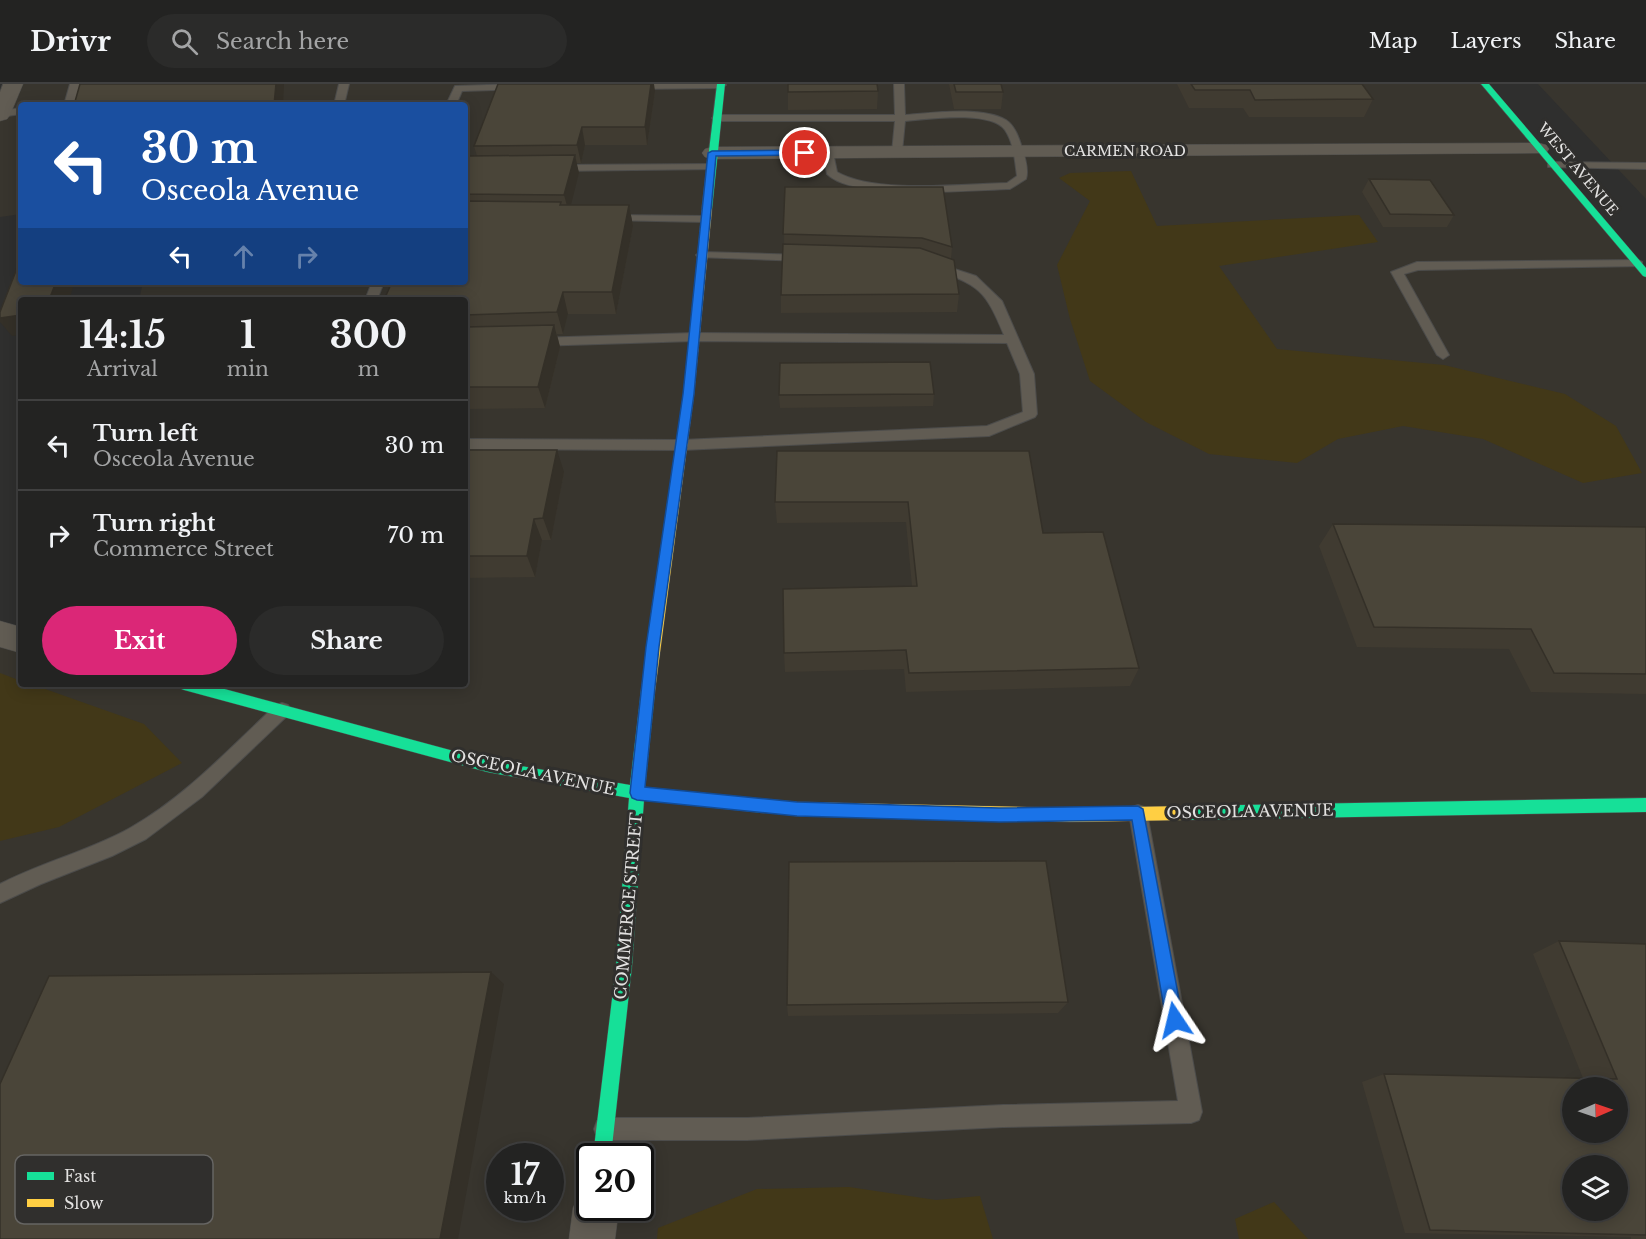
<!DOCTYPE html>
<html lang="en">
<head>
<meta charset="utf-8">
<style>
  :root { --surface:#232322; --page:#2b2b2a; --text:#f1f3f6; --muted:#a3a4a5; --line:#404040; --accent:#db2777 }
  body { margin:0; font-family:"Libre Baskerville",serif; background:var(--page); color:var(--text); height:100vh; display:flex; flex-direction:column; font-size:22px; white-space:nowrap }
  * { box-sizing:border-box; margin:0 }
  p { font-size:20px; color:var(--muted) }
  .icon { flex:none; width:33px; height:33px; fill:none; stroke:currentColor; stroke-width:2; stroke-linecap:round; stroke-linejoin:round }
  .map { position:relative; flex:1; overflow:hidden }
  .side { position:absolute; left:18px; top:213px; width:450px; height:390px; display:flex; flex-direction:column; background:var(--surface); border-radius:6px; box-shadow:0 3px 15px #0003,0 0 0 2px var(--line) }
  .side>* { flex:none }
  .banner { position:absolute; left:18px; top:18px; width:450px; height:183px; border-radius:6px; box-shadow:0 3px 15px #0003,0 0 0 2px var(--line); background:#1a4fa0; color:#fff; overflow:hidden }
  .needle { width:39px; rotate:88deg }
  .buttons { position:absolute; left:1562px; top:993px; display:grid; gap:12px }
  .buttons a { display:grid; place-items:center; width:66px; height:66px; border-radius:50%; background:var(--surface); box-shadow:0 3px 15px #0003,0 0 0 2px var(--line); font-size:30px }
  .speed { position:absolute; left:486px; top:1059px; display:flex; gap:12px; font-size:30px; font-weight:700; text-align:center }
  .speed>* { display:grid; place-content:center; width:78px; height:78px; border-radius:50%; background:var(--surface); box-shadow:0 3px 15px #0003,0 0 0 2px var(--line); line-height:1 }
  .speed small { font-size:15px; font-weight:400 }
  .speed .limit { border:3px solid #111; border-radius:9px; background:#fff; color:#111 }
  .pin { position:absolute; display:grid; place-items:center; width:51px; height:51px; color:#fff; margin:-26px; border:3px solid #fff; border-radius:50%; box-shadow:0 2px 6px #0007 }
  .me { position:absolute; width:66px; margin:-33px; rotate:350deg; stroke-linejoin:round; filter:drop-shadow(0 0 4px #0008) }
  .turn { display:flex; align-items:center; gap:21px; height:126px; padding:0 24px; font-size:27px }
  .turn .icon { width:78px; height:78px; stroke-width:2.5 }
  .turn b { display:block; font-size:42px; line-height:51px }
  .lanes { display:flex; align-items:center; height:57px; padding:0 24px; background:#0003; justify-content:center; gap:30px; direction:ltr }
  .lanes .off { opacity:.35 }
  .eta { display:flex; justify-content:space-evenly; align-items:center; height:102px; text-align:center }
  .eta b { font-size:36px; font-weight:700; line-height:42px }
  .button { display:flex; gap:12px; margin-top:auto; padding:12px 24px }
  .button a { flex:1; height:69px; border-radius:36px; background:var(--accent); color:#fff; font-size:24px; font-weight:700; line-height:69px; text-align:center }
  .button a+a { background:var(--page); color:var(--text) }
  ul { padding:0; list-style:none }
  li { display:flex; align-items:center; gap:18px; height:90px; padding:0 24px; border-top:2px solid var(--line) }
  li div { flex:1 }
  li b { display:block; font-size:22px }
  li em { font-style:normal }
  header { display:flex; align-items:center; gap:36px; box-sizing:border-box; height:84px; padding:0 30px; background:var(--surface); border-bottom:2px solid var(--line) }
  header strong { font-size:28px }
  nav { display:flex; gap:33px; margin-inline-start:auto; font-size:21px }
  .search { width:420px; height:54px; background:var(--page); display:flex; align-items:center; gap:15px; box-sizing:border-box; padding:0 21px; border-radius:33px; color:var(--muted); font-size:22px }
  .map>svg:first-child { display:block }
  .built { fill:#38352e; fill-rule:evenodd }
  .green { fill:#423818 }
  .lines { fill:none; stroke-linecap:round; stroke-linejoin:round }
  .lane-casing { stroke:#4c4c4b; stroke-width:2 }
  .street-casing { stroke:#4c4c4b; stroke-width:1 }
  .fast-casing { stroke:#4c4c4b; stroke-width:1 }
  .slow-casing { stroke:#4c4c4b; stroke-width:1 }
  .lane { fill:#615c53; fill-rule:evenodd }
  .street { fill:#615c53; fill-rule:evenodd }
  .fast { fill:#16e098; fill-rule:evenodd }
  .slow { fill:#ffcf43; fill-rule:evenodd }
  .wall { fill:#403b31 }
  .shaded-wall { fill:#343028 }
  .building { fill:#4a4539; stroke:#343028; stroke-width:1.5; fill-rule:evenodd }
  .route { fill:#1a73e8; stroke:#114b97; stroke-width:1.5 }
  .labels { text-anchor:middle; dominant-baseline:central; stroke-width:6; stroke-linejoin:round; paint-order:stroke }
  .far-street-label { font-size:14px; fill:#e3e2e1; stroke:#302f2d }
  .street-label { font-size:16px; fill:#e3e2e1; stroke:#302f2d }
  .key { fill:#302f2d; stroke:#666563; stroke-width:1.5 }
  .key-label { font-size:16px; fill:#e3e2e1 }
</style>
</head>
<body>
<header>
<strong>Drivr</strong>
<div class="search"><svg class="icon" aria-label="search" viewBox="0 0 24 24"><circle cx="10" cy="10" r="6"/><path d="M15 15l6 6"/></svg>Search here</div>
<nav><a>Map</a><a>Layers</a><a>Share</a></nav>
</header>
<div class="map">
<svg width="1646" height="1155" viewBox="0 0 1646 1155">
  <rect width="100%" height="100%" fill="#2f2f2e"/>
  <!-- built -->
  <path class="built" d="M13,0H1485L1646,190V1155H0V551L21,557V600H465V216H139L143,198H465V21H21V130L0,133V31ZM1572,1004H1617V1048H1572ZM500,1072H550V1124H500ZM590,1072H640V1124H590ZM1572,1082H1617V1126H1572Z
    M1538,0H1646V115Z"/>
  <!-- green -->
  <path class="green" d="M1131,87L1157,142L1359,131L1378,158L1219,182L1277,265L1444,281L1565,310L1616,342L1642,389L1583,399L1483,355L1403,342L1338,355L1297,379L1209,370L1146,338L1090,297L1070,235L1057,181L1090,117L1059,94L1070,89Z
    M0,589L21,597V600H31L144,640L182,679L59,743L0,757Z
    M849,1103L936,1116L980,1112L993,1155H657L658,1144L757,1105Z
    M1274,1118L1308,1155H1239L1235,1135Z"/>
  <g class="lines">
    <defs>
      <path id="lane" d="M70,0H80L74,21H64Z
        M339,0H349L344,21H334Z
        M519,0L524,3L522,5L462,7L456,21H446L455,2Z
        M629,0H725L726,1L721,4L632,5L629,4Z
        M894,0H904L905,31C932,29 982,22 1006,36C1015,42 1019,54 1022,64C1025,73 1029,86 1026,95L1010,105C970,106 854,117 827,90L823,69L828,66L833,69L837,88C875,110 962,100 1007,99L1017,92C1015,78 1014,59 1005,46C991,26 927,35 905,37L902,68L897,71L892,68L895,37H717L712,34L717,31H895Z
        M21,24V30L0,33V27Z
        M1552,78L1646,79V85L1548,83V79Z
        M711,80L715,81V85L555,87L550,84L555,81Z
        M610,131L705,132L711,135L705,138L606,136V132Z
        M702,168L803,171L809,174L803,177L698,173L696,171Z
        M1638,176L1642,178V182L1418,186L1404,190L1449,271L1443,275L1437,271L1391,188L1417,178Z
        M936,179L976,192L1002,217L1034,290L1037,330L1035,333L989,352L682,366L465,365V355L682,356L987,342L1023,328L1020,290L1007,259L694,257L536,262L530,258L536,254L694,249L1004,251C985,205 979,201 932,185L930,183Z
        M372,198H384L377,216H365Z
        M282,619L288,621L291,626L288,631L202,713L146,755L112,772L41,800L0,819V800C42,778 89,767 130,744C185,713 230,664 276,621Z
        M1138,721L1144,723L1147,729L1202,1028L1199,1036L1191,1039L1003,1043L747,1056H605L597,1053L594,1045L597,1037L605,1034H747L1003,1021L1178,1017L1129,729L1132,723Z"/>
      <path id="street" d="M3,0H23L10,31L7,35L0,37V8Z
        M1539,59L1546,61L1549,65L1546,69L712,75L705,73L702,69L705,65L712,63Z
        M0,537L21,543V569L0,563Z
        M590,1104V1124H619L615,1155H569L573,1124L580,1108Z"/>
      <path id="fast" d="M717,0H725L712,125L707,128L702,125Z
        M1481,0H1489L1646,184V193L1643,192Z
        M177,600H206L487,676L630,701L641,607L643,603L648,601L653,603L655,607L645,703L769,717L771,722L769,727L764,729L644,716L632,882L611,1072H593L616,882L629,714L487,688L184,606L179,604Z
        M1646,714V728L1186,736L1181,734L1179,729L1181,724L1186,722Z"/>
      <path id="slow" d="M707,122L712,125L694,310L655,607L653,611L648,613L643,611L641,607L684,310L702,125Z
        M764,715L797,718L1070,724L1186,722L1191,724L1193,729L1191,734L1186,736L1070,738L797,732L759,727L757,722L759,717Z"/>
    </defs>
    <!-- lane casing -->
    <use href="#lane" class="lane-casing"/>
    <!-- street casing -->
    <use href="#street" class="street-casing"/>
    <!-- fast casing -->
    <use href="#fast" class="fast-casing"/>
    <!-- slow casing -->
    <use href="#slow" class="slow-casing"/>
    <!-- lane -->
    <use href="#lane" class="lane"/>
    <!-- street -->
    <use href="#street" class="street"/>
    <!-- fast -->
    <use href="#fast" class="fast"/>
    <!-- slow -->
    <use href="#slow" class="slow"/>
  </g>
  <!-- wall -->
  <path class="wall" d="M788,0L878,7L877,25L788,26Z
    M949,0H1001L1003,8L1001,25H954Z
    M1177,0H1362L1373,15L1364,33H1249L1243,24H1189Z
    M655,7L647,61H585L581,79H576L579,89L570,121H629L633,142L616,230H568L563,250H557L560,263L545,324L465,325V83L477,72L474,62Z
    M1369,95L1454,131L1447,143H1383L1362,108Z
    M785,103L952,163L951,175L959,210L957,228L781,229V211L784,160Z
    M934,310L933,322L780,324L779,311Z
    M465,366L564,388L551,456H542L535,493L465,494Z
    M777,367L1043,449L1139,584L1130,602L906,608L904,585L785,588L784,569L912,502L906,438L777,439L775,418Z
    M1333,440L1646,443V610L1531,608L1509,565L1357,563L1319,462Z
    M1559,857L1646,860V1155H1631V1153L1405,1149L1362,998L1384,990L1583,994L1533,870Z
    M1068,918L1058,929L788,932L787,921Z"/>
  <!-- shaded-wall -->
  <path class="shaded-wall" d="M276,0H284L283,21H274Z
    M651,0H654L655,7L647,61L645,43Z
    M582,43L585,61L581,79L577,61Z
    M575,71L579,89L569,129L564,111Z
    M629,121L633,142L616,230L612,208Z
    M56,198H75L69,216H49Z
    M563,208L568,230L563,250L557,228Z
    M21,231V251L12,252L0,238V234Z
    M554,241L560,263L545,324L538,303Z
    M557,366L564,388L551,456L543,434Z
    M534,435L542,456L535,493L527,472Z
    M491,888L504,900L458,1155H440Z"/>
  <!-- building -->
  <path class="building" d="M80,0H276L274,21H74Z
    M498,0H651L645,43H582L577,61L474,62Z
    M788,0H877L878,7L788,8Z
    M954,0H1001L1003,8H956Z
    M1191,0H1362L1373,15L1255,16L1250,6H1195Z
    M575,71L564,111L465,110V83L469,72Z
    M1369,95L1430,96L1454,131L1390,130Z
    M785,103H943L952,163L922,154L783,150Z
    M465,117L561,118L560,121H629L612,208H563L557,228L465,231V216H384L392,198H465Z
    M783,160L920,164L954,176L959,210L781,211Z
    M21,174V198H56L49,216H21V231L0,234V228Z
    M554,241L538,303H465V243Z
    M930,278L934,310L779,311L780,279Z
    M465,366H557L543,434L534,435L527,472H465Z
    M777,367H1029L1043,449L1103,448L1139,584L909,589L906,566L784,569L783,505L917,502L908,418H775Z
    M1333,440L1646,443V590L1554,589L1531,545L1374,543Z
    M1046,777L1068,918L787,921L789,778Z
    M1559,857L1646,860V1151L1430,1146L1384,990L1617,995ZM1572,1004H1617V1048H1572ZM1572,1082H1617V1126H1572Z
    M491,888L440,1155H0V1000L49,892Z"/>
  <!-- route -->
  <path class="route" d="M805,66L809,69L808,71L716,72L694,310L659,563L645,703L797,718L999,724L1138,722L1143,725L1183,936L1181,942L1175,945L1169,942L1166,936L1132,736L999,738L797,732L637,716L632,714L630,709L646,563L683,310L708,69L712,67Z"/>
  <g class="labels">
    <!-- far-street labels -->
    <g class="far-street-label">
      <text x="1125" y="67">CARMEN ROAD</text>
      <text transform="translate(1578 85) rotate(50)">WEST AVENUE</text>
    </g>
    <!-- street labels -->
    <g class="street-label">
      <text transform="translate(533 688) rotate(12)">OSCEOLA AVENUE</text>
      <text transform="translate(1250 727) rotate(-1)">OSCEOLA AVENUE</text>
      <text transform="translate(628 822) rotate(-85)">COMMERCE STREET</text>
    </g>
  </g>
  <!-- legend -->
  <rect x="15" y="1071" width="198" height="69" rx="9" class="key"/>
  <rect x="27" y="1088" width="27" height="8" fill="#16e098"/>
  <rect x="27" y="1115" width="27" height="8" fill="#ffcf43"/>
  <g class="key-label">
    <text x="64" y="1098">Fast</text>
    <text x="64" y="1125">Slow</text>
  </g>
</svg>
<div class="buttons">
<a><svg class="needle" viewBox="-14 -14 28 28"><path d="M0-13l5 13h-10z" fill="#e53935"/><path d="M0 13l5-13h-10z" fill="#a3a4a5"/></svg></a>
<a><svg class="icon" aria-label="layers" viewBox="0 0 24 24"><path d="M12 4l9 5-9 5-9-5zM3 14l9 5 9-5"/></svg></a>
</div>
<div class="speed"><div>17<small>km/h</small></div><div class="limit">20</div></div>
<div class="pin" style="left:805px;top:69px;background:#d93025"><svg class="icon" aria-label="arrive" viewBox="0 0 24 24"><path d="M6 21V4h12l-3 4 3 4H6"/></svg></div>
<svg class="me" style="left:1175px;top:936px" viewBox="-20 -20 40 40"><path d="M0-17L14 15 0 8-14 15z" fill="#1a73e8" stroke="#fff" stroke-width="4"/></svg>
<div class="banner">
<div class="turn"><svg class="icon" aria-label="left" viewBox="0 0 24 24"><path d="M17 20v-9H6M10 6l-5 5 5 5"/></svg><div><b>30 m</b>Osceola Avenue</div></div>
<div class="lanes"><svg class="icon" aria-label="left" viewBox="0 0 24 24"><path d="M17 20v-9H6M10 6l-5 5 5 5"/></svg><svg class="icon off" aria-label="ahead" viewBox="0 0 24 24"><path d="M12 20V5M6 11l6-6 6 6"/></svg><svg class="icon off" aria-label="right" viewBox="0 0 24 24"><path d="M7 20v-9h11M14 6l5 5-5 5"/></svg></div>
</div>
<section class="side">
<div class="eta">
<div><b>14:15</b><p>Arrival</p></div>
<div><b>1</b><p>min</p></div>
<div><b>300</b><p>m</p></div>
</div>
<ul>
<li><svg class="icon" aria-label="left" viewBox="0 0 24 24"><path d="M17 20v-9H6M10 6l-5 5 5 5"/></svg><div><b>Turn left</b><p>Osceola Avenue</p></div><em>30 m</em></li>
<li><svg class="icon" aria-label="right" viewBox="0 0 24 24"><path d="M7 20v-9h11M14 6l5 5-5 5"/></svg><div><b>Turn right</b><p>Commerce Street</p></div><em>70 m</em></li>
</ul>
<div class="button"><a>Exit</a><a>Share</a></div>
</section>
</div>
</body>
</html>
